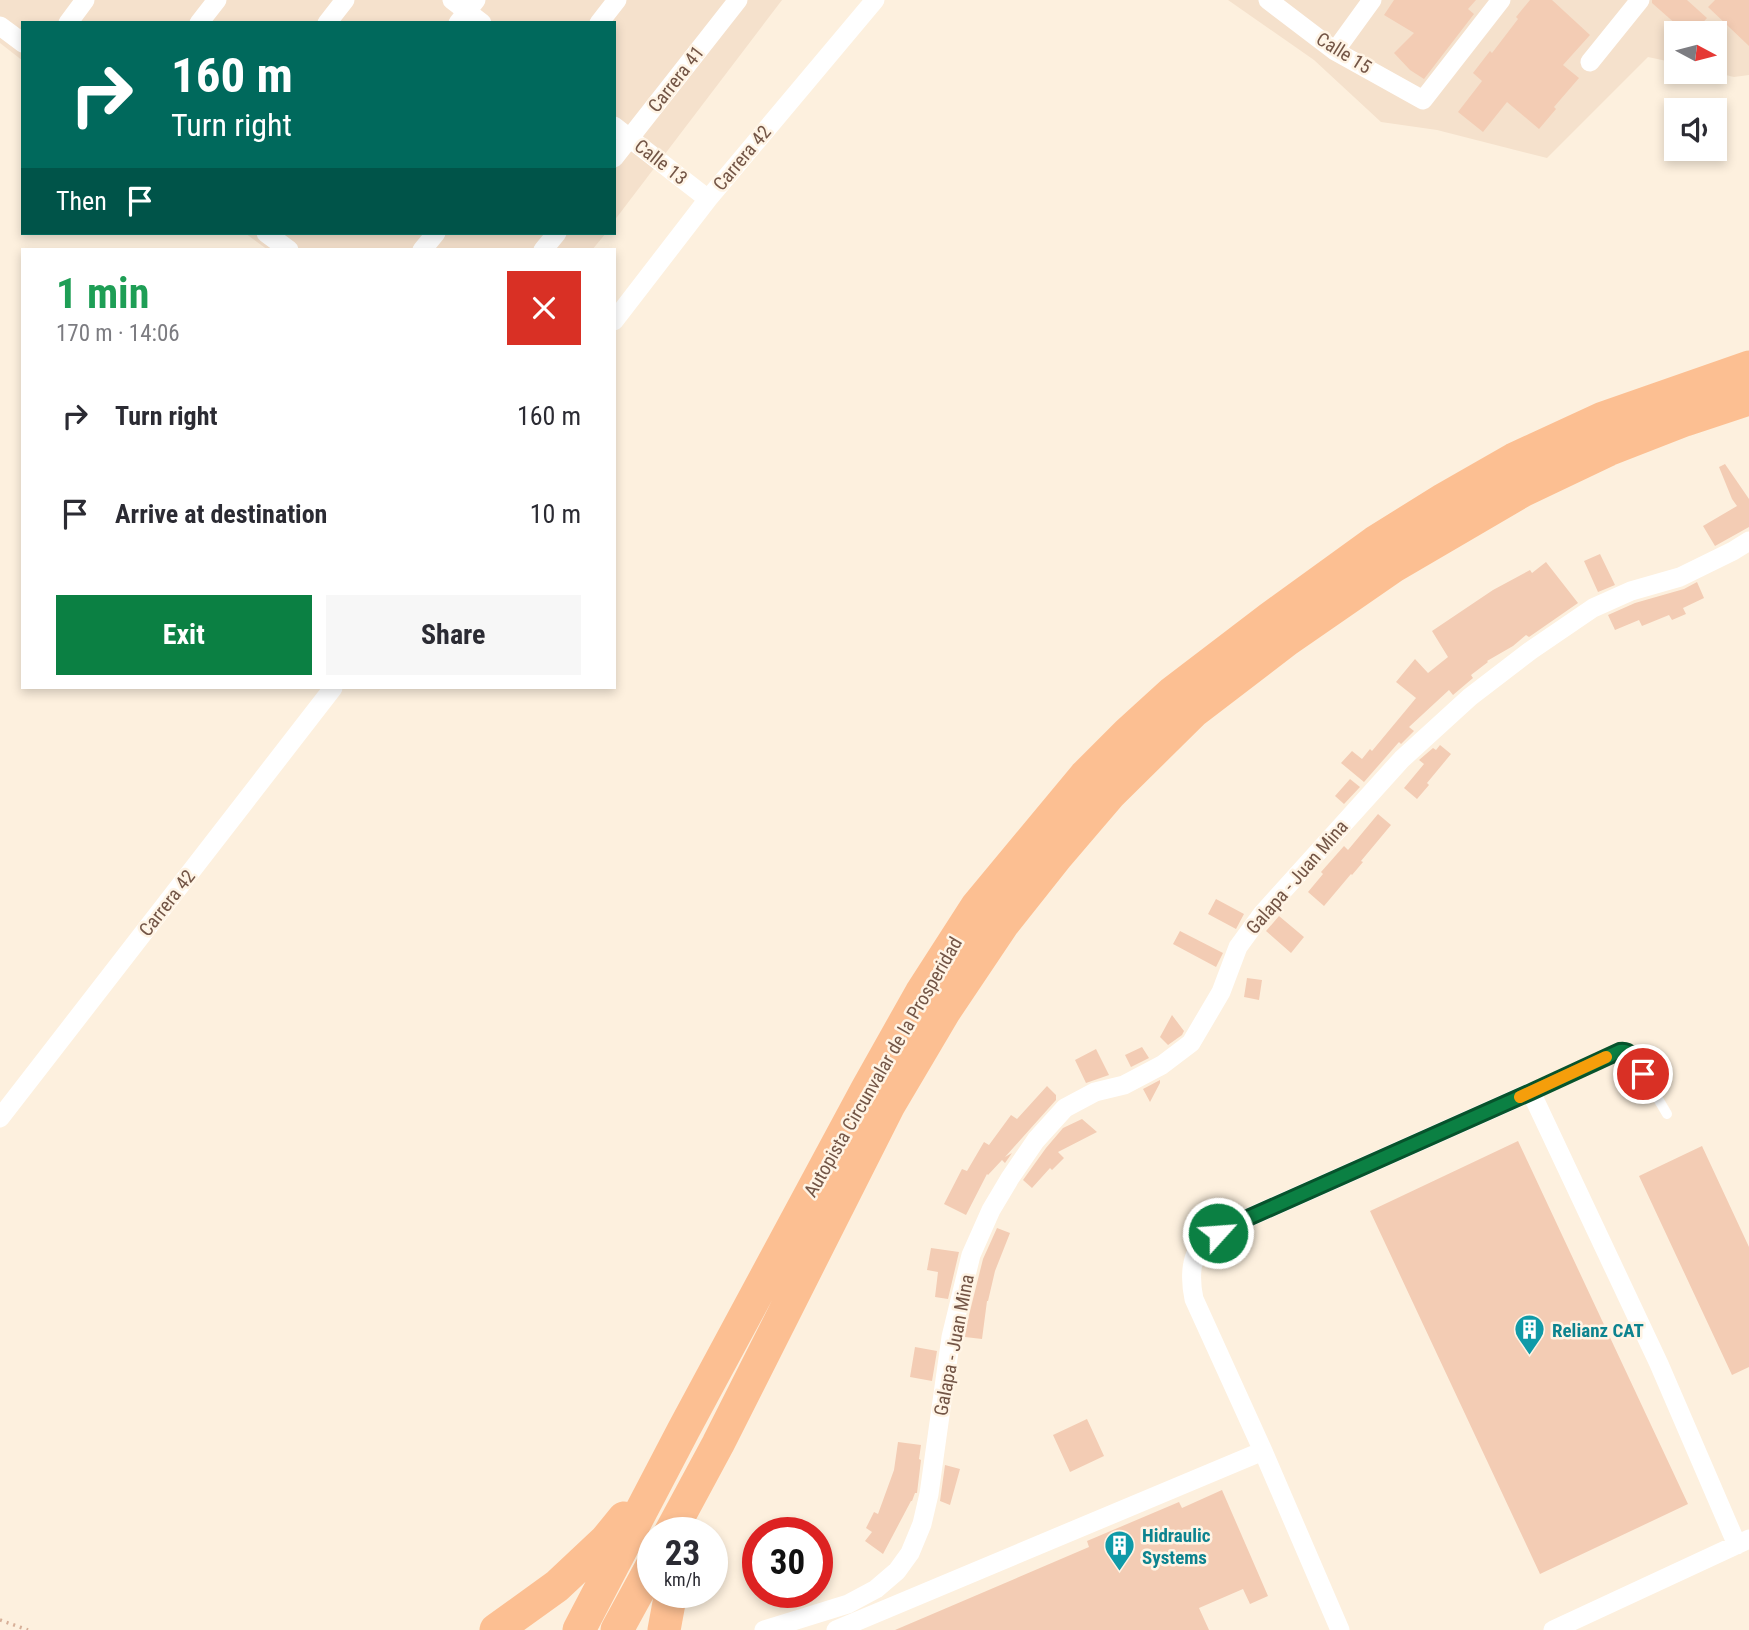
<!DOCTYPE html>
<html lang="en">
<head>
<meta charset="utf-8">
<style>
  :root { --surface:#fff; --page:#f7f7f7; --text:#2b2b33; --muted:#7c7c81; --accent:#0b8043 }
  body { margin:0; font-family:"Roboto Condensed",sans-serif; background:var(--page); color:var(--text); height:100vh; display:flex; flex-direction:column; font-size:26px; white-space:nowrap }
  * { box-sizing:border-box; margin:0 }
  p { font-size:23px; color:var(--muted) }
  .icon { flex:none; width:38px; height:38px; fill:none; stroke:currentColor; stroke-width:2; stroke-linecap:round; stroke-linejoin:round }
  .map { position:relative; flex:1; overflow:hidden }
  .sheet { position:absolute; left:21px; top:248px; width:595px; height:441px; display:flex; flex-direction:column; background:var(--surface); border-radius:0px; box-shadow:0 4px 10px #0003 }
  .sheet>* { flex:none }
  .top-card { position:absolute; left:21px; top:21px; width:595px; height:214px; border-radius:0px; box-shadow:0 4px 10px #0003; background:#00695c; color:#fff; overflow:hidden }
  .needle { width:46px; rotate:97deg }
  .fabs { position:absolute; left:1664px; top:21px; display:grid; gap:14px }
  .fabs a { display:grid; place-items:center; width:63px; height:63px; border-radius:0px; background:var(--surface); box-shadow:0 4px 10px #0003; font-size:35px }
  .speed { position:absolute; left:637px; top:1517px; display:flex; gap:14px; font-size:35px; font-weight:700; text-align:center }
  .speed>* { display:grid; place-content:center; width:91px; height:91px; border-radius:50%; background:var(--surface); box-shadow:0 4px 10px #0003; line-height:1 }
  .speed small { font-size:18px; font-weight:400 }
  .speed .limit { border:10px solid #d22; background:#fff; color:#111 }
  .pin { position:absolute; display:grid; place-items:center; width:60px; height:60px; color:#fff; margin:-30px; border:4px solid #fff; border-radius:50%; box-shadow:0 2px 7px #0007 }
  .me { position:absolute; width:77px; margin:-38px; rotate:64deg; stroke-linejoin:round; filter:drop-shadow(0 0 5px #0008) }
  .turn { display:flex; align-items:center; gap:24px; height:147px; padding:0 35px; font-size:32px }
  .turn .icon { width:91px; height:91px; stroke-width:2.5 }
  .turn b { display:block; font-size:49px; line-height:60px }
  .then { display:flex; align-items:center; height:66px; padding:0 35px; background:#0003; gap:14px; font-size:26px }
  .round { display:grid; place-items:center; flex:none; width:74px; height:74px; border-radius:0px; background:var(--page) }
  .headline { display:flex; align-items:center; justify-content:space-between; height:119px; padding:0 35px }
  h1 { font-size:42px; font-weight:700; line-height:52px; color:#1e9e55 }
  .action { display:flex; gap:14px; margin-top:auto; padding:14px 35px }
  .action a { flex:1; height:80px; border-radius:0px; background:var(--accent); color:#fff; font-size:28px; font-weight:700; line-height:80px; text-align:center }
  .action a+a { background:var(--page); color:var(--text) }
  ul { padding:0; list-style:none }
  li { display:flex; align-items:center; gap:21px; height:98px; padding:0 35px }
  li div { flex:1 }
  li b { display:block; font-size:26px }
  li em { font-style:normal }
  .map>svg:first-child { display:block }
  .residential { fill:#f5e1cc }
  .building { fill:#f3ccb4 }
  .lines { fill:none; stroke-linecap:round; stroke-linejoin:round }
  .path { stroke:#d7af98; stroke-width:3.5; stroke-dasharray:2 5; stroke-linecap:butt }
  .service { stroke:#fff; stroke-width:10 }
  .minor { stroke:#fff; stroke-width:19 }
  .trunk { stroke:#fcbf92; stroke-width:33 }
  .route-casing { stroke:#07532c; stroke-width:18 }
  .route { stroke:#0b8043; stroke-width:12 }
  .slow { stroke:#f59e0b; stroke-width:12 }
  .labels { text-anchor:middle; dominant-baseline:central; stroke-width:5; stroke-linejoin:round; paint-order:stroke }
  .street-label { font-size:19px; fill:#735546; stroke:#fff4e5 }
  .culture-label { font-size:19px; font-weight:bold; fill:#0d838f; stroke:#fff4e5; text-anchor:start }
</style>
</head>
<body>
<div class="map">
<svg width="1749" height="1630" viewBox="0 0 1749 1630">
  <rect width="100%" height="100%" fill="#fdf0de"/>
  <!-- residential -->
  <path class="residential" d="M0,0H782L614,221V23H23V61L0,43Z
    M1228,0H1749V75L1734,77L1713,72H1715V33H1676V63L1648,57L1547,158L1437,130L1381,122L1314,60Z
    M245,233H606L592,250H268Z"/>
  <!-- building -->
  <path class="building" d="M1394,0H1476L1468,9L1474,14L1424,79L1410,70L1394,53L1414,33L1384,15Z
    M1530,0H1552L1590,35L1563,65L1579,78L1554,107L1556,109L1539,129L1507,102L1483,132L1458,112L1482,81L1473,73L1490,51L1492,53L1518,19L1516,17Z
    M1652,0H1687L1707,18L1693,33H1686L1652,3Z
    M1715,0H1749V46L1708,7Z
    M1725,464L1749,499V527L1715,546L1703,526L1737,506L1732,499L1719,467Z
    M1600,554L1615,585L1598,592L1584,561Z
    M1546,562L1578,603L1529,637L1526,635L1513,646L1487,661L1488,662L1471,675L1473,678L1453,695L1449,690L1409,727L1414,731L1401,744L1399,742L1364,782L1341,763L1352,751L1362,759L1370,749L1372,751L1416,698L1396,682L1415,659L1428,673L1448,657L1432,631L1493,590L1530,570L1532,573Z
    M1697,582L1704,598L1683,608L1686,614L1672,620L1669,615L1642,626L1639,620L1615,630L1608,615L1635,603L1684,589Z
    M1440,745L1451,754L1427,783L1429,785L1417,799L1404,788L1424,764L1419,760L1433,748L1436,750Z
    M1350,779L1360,787L1344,804L1335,796Z
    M1378,814L1391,825L1361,861L1363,862L1352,875L1351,874L1324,906L1308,892L1323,874L1321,872L1344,846L1348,850Z
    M1216,899L1244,914L1236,929L1208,914Z
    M1279,916L1304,937L1291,953L1266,931Z
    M1180,931L1223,953L1216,967L1173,944Z
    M1247,978L1262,980L1259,1000L1244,997Z
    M1172,1015L1184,1031L1182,1035L1168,1045L1160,1037Z
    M1142,1047L1149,1058L1131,1067L1125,1055Z
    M1096,1049L1109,1075L1086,1083L1075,1060Z
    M1160,1080V1083L1150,1102L1143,1089Z
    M1047,1086L1056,1095V1100L1005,1157L1012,1153L1005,1163L1002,1160L988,1175L987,1174L966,1215L944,1204L962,1169L967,1171L984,1142L989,1145L1011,1115L1017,1119Z
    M1082,1119L1097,1132L1058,1152L1064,1158L1052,1170L1050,1168L1032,1188L1023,1180L1046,1148L1063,1128Z
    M1518,1141L1688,1504L1540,1574L1370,1211Z
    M1702,1146L1749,1247V1367L1732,1375L1639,1176Z
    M997,1228L1010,1233L995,1271L988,1301H987L982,1339L965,1337L967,1323L983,1259Z
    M931,1248L959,1252L948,1299L935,1297L938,1272L927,1270Z
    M915,1347L937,1351L932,1381L910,1377Z
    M1087,1419L1104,1456L1070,1472L1053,1435Z
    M898,1442L921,1445L919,1459L921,1460L917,1493H915L912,1501H911L883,1554L865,1541L872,1532L866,1528L874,1512L878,1514L894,1470Z
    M945,1465L960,1469L950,1505L940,1501Z
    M1222,1490L1268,1596L1250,1604L1243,1589L1199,1608L1209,1630H895L1089,1547L1087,1541L1179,1502L1182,1508Z"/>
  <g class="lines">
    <!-- path -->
    <path class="path" d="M0,1620L28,1630"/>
    <!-- service -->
    <path class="service" d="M1531,1092L1620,1051L1626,1050L1631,1053L1667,1114"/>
    <!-- minor -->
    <path class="minor" d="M452,0L482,23
      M1268,0L1335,51L1423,100L1501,0
      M68,23L85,0
      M199,23L217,0
      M327,23L345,0
      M458,23L476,0
      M599,23L617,0
      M0,26L23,43
      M1335,51L1372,0
      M1590,62L1640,0
      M614,126L708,199
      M614,158L738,0
      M266,233L289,250
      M422,250L436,233
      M543,250L557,233
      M614,321L708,199L875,0
      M0,1118L333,688
      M764,1630L848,1604L876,1589L897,1571L910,1553L922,1524L929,1494L951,1337L971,1255L991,1210L1010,1178L1036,1140L1065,1108L1095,1092L1124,1085L1162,1065L1191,1043L1221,992L1238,947L1262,914L1402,759L1470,697L1530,651L1593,608L1631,591L1680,577L1733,551L1749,541
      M836,1630L1263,1451
      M1340,1630L1263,1451L1194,1299C1190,1280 1189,1253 1207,1239C1214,1233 1224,1230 1232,1225L1531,1092L1659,1364L1737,1545
      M1553,1630L1749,1539"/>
    <!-- trunk -->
    <path class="trunk" d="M670,1533L718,1444L889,1105L944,1012L1003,924L1057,856L1110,794L1193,712L1287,640L1394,566L1524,490L1608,450L1685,420L1749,399
      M496,1630L557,1586L606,1540L624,1518
      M579,1630L684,1429L867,1089L921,993L977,906L1085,776L1128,733L1173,692L1270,618L1375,542L1444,499L1514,459L1603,418L1749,367
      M617,1630L653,1564
      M664,1630L671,1592"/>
  </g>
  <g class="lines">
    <defs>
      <path id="route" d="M1218,1233L1232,1225L1531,1092L1620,1051C1633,1049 1637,1064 1643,1074"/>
    </defs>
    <!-- route casing -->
    <use href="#route" class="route-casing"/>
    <!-- route -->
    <use href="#route" class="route"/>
    <!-- slow -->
    <path class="slow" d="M1520,1097L1606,1057"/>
  </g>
  <!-- icons -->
  <defs>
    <symbol id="building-pin" viewBox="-11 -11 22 30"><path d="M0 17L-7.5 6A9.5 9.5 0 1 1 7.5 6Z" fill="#0f9aa8" stroke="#fff4e5"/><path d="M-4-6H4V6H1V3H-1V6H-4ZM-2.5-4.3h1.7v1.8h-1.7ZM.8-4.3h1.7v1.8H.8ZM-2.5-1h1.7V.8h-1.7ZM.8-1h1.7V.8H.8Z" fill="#fff"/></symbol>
  </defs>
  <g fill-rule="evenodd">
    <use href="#building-pin" x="1512" y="1312" width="35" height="47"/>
    <use href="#building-pin" x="1102" y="1528" width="35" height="47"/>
  </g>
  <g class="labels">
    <!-- street labels -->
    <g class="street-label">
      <text transform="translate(1344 53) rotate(32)">Calle 15</text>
      <text transform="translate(676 79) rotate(-52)">Carrera 41</text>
      <text transform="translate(742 158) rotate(-50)">Carrera 42</text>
      <text transform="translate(661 162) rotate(38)">Calle 13</text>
      <text transform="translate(1297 877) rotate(-49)">Galapa - Juan Mina</text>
      <text transform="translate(167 903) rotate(-52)">Carrera 42</text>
      <text transform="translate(883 1067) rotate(-60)">Autopista Circunvalar de la Prosperidad</text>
      <text transform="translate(954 1345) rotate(-79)">Galapa - Juan Mina</text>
    </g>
    <!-- culture labels -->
    <g class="culture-label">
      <text x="1552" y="1330">Relianz CAT</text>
      <text x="1142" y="1535">Hidraulic<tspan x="1142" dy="22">Systems</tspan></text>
    </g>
  </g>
</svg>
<div class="fabs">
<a><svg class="needle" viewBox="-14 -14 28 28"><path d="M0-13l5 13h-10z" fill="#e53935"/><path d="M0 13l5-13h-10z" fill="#7c7c81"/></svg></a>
<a><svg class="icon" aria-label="sound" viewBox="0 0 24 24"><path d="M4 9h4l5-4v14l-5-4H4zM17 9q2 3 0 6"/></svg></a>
</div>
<div class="speed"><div>23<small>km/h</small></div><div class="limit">30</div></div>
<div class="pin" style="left:1643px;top:1074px;background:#d93025"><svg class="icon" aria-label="arrive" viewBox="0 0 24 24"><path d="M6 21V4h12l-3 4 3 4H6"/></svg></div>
<svg class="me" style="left:1218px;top:1233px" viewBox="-20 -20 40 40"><circle r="17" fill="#0b8043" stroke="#fff" stroke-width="3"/><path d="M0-11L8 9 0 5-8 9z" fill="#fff"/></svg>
<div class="top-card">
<div class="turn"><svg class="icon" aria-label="right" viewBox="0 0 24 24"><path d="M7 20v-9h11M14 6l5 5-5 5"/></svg><div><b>160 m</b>Turn right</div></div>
<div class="then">Then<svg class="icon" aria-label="arrive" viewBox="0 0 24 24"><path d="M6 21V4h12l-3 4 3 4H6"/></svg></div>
</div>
<section class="sheet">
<div class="headline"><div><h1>1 min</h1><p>170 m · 14:06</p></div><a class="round" style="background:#d93025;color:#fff"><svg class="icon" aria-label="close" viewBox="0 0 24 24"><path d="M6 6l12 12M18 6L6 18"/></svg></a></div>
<ul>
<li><svg class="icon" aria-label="right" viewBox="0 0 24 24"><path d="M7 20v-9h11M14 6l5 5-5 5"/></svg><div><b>Turn right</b></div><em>160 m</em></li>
<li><svg class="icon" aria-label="arrive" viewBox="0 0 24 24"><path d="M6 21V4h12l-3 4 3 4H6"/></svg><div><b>Arrive at destination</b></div><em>10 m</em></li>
</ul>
<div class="action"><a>Exit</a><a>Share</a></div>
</section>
</div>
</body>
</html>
